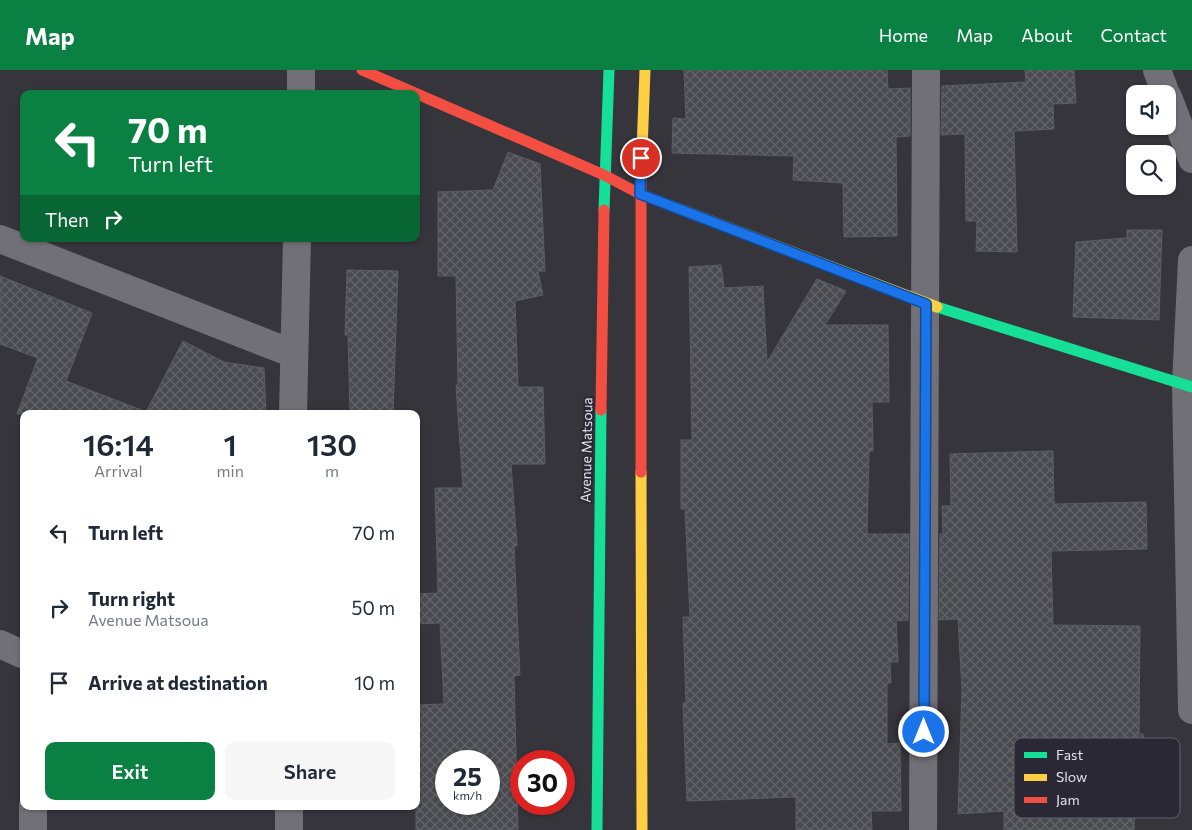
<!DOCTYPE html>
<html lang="en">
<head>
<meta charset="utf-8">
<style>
  :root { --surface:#fff; --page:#f6f6f7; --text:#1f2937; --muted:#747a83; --accent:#0b8043 }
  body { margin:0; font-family:Commissioner,sans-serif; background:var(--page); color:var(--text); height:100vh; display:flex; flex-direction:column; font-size:19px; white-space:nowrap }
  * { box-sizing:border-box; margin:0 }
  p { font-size:16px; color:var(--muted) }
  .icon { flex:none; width:28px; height:28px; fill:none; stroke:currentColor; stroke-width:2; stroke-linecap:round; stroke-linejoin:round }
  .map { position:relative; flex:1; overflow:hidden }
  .side { position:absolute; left:20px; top:340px; width:400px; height:400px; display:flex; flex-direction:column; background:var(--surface); border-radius:10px; box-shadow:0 1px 4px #0004 }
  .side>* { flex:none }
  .guide { position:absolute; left:20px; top:20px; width:400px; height:152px; border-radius:10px; box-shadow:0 1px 4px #0004; background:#0b8043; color:#fff; overflow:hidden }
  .buttons { position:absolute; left:1126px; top:15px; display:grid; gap:10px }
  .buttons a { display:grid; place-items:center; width:50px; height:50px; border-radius:10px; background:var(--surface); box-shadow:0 1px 4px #0004; font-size:25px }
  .speed { position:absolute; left:435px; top:680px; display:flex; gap:10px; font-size:25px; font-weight:700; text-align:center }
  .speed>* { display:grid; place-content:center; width:65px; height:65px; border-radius:50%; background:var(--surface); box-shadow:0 1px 4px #0004; line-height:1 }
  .speed small { font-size:12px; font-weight:400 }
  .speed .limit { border:8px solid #d22; background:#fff; color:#111 }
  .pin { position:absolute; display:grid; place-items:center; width:42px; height:42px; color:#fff; margin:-21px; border:2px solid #fff; border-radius:50%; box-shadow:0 1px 5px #0007 }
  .me { position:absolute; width:55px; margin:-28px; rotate:0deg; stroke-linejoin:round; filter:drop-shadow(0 0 4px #0008) }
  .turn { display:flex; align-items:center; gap:18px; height:105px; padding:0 25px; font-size:22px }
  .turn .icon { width:65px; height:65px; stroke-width:2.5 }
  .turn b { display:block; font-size:35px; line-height:42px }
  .then { display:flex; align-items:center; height:48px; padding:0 25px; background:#0003; gap:10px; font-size:19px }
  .eta { display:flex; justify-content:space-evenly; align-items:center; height:85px; text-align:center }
  .eta b { font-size:30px; font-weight:600; line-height:35px }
  .action { display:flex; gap:10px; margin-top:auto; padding:10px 25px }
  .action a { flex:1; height:58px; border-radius:10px; background:var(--accent); color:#fff; font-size:20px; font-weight:600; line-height:58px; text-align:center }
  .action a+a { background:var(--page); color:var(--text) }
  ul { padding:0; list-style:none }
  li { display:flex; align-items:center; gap:15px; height:75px; padding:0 25px }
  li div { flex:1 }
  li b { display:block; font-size:19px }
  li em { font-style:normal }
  header { display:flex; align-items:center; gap:30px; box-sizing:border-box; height:70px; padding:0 25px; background:var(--accent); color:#fff }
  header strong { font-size:24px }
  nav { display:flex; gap:28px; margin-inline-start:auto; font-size:18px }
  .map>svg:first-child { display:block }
  .building { fill:url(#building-cross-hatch); stroke:#5c5c62; fill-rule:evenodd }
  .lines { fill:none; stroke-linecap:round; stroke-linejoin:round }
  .street { stroke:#717076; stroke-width:28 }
  .fast { stroke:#16e098; stroke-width:11 }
  .slow { stroke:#ffcf43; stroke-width:11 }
  .jam { stroke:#f24e42; stroke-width:11 }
  .route-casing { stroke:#114b97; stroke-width:12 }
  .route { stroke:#1a73e8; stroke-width:9 }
  .labels { text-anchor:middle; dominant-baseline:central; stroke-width:4; stroke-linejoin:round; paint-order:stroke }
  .street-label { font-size:14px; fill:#e3e2eb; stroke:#2a2835 }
  .key { fill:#2a2835; stroke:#62606c; stroke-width:1 }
  .key-label { font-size:14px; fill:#e3e2eb }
</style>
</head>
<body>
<header>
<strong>Map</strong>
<nav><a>Home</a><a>Map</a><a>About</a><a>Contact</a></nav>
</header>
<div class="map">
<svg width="1192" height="760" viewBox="0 0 1192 760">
  <defs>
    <pattern id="building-cross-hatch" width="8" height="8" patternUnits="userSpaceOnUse" patternTransform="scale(1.25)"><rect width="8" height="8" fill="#4a4b50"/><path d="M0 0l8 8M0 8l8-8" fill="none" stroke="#646569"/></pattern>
  </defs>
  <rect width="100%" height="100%" fill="#36353c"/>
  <!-- building -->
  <path class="building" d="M684,0H887L888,19L910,18V66L896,67L897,166L844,167L843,113L793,110L794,86L672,83L673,48L686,49Z
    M1025,0H1074L1076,33L1053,34L1054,59L1014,61L1017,182L976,181L977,151H966L965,64L941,65L942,16L1026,12Z
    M508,82L540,94L545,201H538L543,225L515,231L518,317H543L545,394H511L517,476H514L520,605L514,606L518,760H416V635L444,634L440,553L416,554V524L438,523L435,418H463L456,315H458L456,206H438V122L493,120ZM446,691H489V734H446Z
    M1127,160H1162L1159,250L1073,247L1076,172L1127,168Z
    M721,195L724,218L763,216L767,292L817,209L846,221L825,255H888L889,332H872L873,381H869L867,464H909L908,550L896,551L898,592H890L891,613H887V674L900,673L901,741H871L872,760H796V727L687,731L683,633H686L683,547H690L685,439H681V370H692L689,197Z
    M347,200L398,201L393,344H350L348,265H345Z
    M0,206L92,243L66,311L144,341V344H17L38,288L0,274Z
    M183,271L224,292L264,298L266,344H145Z
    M1053,381L1054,434L1146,432L1147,479L1051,481L1053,555L1140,556L1139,664H1143L1148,727L1135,728L1134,760H1004V741L958,744L962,620L958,549L939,550L940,464H943L942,436H951L950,384Z"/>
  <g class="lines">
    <!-- street -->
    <path class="street" d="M1157,0L1166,24
      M301,24V0
      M1168,27L1192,89
      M0,169L294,284
      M1192,190L1186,315L1192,640
      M293,344L297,169
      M0,574L24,585
      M33,736V760
      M289,760V736
      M923,760L926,0"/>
    <!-- fast -->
    <path class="fast" d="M604,140L609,0
      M937,237L1192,317
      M597,760L601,340"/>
    <!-- slow -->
    <path class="slow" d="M641,108L645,0
      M682,140L937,237
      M641,402L642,760"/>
    <!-- jam -->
    <path class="jam" d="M362,0L604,105L640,124L682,140
      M641,108V402
      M601,340L604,140"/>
  </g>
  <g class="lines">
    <defs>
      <path id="route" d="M641,88L640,124L926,234L924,662"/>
    </defs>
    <!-- route casing -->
    <use href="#route" class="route-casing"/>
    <!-- route -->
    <use href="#route" class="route"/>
  </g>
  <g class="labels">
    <!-- street labels -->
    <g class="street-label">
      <text transform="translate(586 380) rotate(-89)">Avenue Matsoua</text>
    </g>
  </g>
  <!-- legend -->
  <rect x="1014" y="668" width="166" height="80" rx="8" class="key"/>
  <rect x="1024" y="682" width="23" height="6" fill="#16e098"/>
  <rect x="1024" y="704" width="23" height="7" fill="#ffcf43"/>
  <rect x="1024" y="727" width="23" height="6" fill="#f24e42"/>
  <g class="key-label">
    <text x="1056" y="690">Fast</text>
    <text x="1056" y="712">Slow</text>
    <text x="1056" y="735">Jam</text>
  </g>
</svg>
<div class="buttons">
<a><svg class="icon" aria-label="sound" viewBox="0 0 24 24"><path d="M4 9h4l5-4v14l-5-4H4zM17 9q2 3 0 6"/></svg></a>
<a><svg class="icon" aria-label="search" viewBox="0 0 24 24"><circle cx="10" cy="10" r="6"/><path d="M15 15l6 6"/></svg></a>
</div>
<div class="speed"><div>25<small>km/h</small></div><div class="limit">30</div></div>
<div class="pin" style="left:641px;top:88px;background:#d93025"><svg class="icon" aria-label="arrive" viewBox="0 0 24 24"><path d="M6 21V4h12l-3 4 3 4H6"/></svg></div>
<svg class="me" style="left:924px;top:662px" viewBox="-20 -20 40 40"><circle r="17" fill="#1a73e8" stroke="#fff" stroke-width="3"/><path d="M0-11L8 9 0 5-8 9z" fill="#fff"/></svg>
<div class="guide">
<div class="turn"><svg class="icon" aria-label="left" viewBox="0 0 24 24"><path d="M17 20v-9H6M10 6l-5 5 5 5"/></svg><div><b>70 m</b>Turn left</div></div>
<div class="then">Then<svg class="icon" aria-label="right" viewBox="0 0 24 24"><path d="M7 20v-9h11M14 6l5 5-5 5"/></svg></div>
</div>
<section class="side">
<div class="eta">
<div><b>16:14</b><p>Arrival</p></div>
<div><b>1</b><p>min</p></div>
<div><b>130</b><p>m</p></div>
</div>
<ul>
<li><svg class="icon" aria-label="left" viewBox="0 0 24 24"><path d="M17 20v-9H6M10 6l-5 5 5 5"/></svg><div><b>Turn left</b></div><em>70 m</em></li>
<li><svg class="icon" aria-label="right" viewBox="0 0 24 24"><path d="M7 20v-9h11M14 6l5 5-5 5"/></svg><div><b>Turn right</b><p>Avenue Matsoua</p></div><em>50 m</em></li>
<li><svg class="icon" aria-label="arrive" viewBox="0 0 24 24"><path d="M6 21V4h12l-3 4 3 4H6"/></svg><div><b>Arrive at destination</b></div><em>10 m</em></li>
</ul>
<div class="action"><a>Exit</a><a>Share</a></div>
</section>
</div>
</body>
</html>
